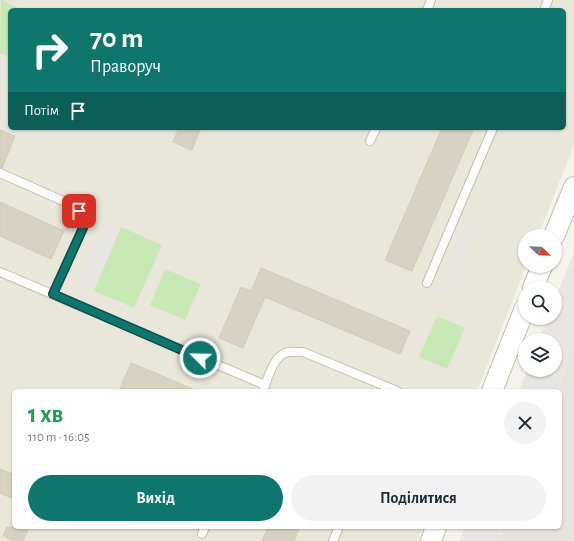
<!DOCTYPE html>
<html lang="uk">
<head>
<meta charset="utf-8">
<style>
  :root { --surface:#fff; --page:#f2f2f3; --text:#1f2937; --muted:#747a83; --accent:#0f766e }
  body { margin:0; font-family:"Alegreya Sans",sans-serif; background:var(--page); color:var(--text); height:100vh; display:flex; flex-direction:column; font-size:15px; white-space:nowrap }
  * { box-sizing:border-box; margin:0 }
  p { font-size:13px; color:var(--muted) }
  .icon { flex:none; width:22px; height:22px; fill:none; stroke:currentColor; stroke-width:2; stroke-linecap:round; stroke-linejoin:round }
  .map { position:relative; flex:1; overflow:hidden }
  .panel { position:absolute; left:12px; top:389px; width:550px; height:140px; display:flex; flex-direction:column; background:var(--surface); border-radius:6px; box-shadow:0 1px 3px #0004 }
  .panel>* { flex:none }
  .top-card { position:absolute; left:8px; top:8px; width:558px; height:122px; border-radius:6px; box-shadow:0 1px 3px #0004; background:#0f766e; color:#fff; overflow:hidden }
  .needle { width:26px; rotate:113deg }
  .tools { position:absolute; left:518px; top:229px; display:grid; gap:8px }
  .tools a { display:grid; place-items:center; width:44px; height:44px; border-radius:50%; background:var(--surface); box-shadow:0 1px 3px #0004; font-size:20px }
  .pin { position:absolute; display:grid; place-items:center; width:34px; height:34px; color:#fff; margin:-17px; border-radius:8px; box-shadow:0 2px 6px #0006 }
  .me { position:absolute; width:44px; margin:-22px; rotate:293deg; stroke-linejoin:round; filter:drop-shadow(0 0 3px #0008) }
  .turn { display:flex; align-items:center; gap:14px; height:84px; padding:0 16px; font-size:18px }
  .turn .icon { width:52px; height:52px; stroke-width:2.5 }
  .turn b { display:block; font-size:28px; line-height:34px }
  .then { display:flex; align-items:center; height:38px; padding:0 16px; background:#0003; gap:8px; font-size:15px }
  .round { display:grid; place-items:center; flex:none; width:42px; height:42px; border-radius:21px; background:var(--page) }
  .overview { display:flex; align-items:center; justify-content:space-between; height:68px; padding:0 16px }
  h1 { font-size:24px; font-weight:600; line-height:30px; color:#1e9e55 }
  .primary-button { display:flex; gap:8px; margin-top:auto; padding:8px 16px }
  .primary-button a { flex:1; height:46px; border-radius:24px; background:var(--accent); color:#fff; font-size:16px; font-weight:600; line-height:46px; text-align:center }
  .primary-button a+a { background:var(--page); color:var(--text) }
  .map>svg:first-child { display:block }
  .residential { fill:#e9e7d9; fill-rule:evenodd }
  .industrial { fill:#e5e3dc }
  .green { fill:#c8e8b5 }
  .parking { fill:#e7e6e2 }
  .building { fill:#d7d2c1; stroke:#d2cbb4 }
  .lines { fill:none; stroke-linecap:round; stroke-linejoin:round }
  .service-casing { stroke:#c1beae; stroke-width:10 }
  .tertiary-casing { stroke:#c1beae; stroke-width:22 }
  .service { stroke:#fff; stroke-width:8 }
  .tertiary { stroke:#fff; stroke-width:20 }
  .route-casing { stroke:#0a4d48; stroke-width:10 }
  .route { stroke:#0f766e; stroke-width:7 }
</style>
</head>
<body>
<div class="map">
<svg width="574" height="541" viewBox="0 0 574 541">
  <rect width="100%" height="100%" fill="#f5f4eb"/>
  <!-- residential -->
  <path class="residential" d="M0,0H574V145L538,236H525V266H526L477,391H14V527H423L417,541H0ZM10,10H564V128H10Z"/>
  <!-- industrial -->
  <path class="industrial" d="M574,347V541H498L503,527H560V391H557Z"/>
  <!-- green -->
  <path class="green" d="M1,0L22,10H10L9,57L0,53Z
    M121,227L162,245L134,308L94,291Z
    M165,269L201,284L185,320L150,305Z
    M437,316L465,328L447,369L419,357Z"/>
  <!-- parking -->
  <path class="parking" d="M104,220L120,227L93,289L77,282Z
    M466,224L479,229L449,297L437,291Z
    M574,252V347L557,391H519L527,370H555V340H539L548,318H555V300Z
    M465,527H503L498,541H460Z"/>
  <!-- building -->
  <path class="building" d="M179,128H201L192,150L173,142Z
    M442,128H474L412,271L385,260Z
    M0,130L15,136L2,168H0Z
    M0,202L64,231L51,259L0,236Z
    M261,268L410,331L400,354L265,297L243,348L219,338L241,287L251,291Z
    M131,363L158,374L197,391H119Z
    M0,469L14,475V499L0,493Z
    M7,527H29L23,541H14L3,536Z
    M268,527H300L294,541H262Z"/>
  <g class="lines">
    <defs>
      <path id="service" d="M427,10L431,0
        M544,10L548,0
        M370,141L376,128
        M0,173L72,205C79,212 83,217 83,228L53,294
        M0,272L265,385
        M427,283L493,128
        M263,391C268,379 272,359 285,353C290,351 297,352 303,352L397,391
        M202,534L205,527
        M333,541L339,527"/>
      <path id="tertiary" d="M554,236L574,187
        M533,288L542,266
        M492,391L525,308
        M431,541L436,527"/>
    </defs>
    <!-- service casing -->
    <use href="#service" class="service-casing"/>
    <!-- tertiary casing -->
    <use href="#tertiary" class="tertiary-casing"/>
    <!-- service -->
    <use href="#service" class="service"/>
    <!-- tertiary -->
    <use href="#tertiary" class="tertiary"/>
  </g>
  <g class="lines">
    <defs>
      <path id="route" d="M79,211L83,220V228L53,294L200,358"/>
    </defs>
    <!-- route casing -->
    <use href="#route" class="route-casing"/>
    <!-- route -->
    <use href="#route" class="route"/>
  </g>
</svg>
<div class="tools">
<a><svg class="needle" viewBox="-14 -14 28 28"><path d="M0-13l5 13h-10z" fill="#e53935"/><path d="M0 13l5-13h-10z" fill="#747a83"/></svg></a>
<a><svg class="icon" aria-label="search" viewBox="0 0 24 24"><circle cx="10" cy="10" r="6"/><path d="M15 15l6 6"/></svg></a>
<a><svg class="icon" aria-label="layers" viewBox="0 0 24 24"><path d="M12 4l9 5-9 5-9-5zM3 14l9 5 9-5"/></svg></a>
</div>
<div class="pin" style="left:79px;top:211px;background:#d93025"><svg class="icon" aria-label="arrive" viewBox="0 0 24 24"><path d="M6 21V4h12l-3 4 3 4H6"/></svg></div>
<svg class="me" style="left:200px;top:358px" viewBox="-20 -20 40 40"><circle r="17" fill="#0f766e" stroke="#fff" stroke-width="3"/><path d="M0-11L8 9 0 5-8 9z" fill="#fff"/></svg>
<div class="top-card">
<div class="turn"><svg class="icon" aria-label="right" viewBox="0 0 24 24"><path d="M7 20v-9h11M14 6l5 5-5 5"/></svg><div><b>70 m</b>Праворуч</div></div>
<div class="then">Потім<svg class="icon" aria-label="arrive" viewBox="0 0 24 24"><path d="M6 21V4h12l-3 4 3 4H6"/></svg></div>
</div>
<section class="panel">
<div class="overview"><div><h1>1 хв</h1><p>110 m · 16:05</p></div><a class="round"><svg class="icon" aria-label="close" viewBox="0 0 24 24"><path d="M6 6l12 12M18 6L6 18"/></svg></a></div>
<div class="primary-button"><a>Вихід</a><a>Поділитися</a></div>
</section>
</div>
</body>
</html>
